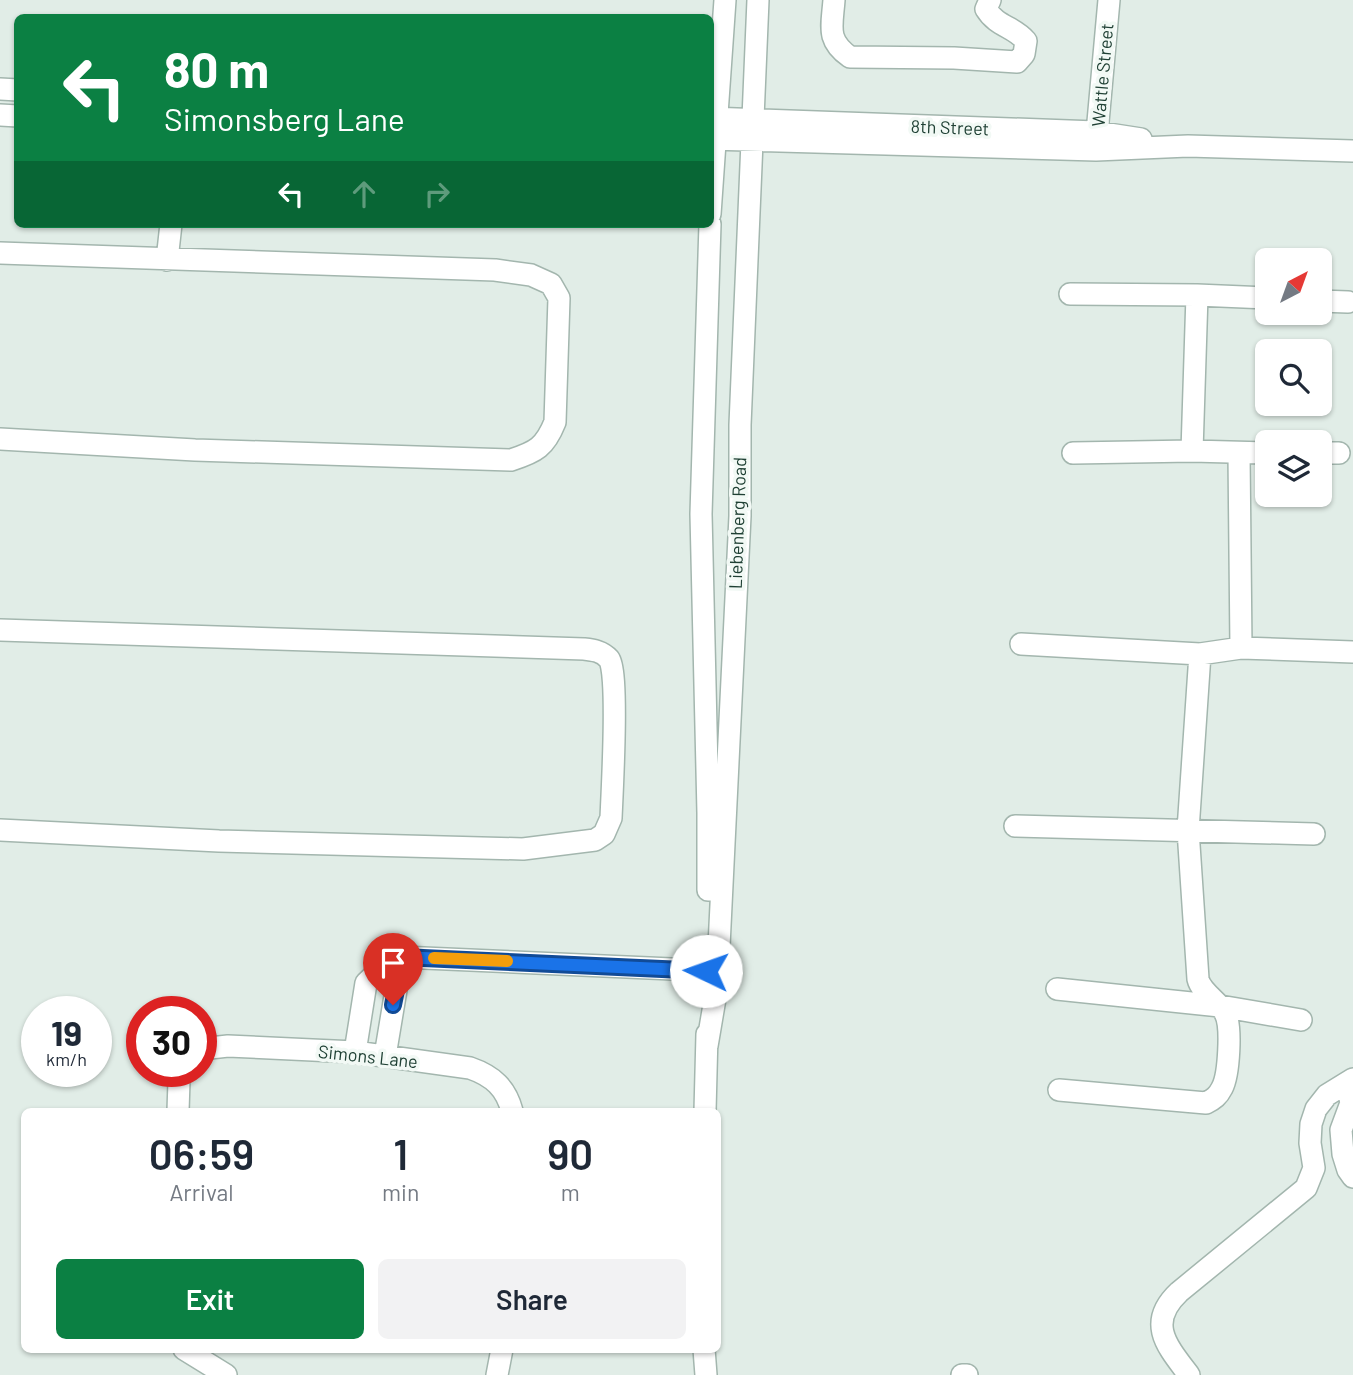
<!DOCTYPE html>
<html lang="en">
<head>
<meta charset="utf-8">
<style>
  :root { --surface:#fff; --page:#f2f2f3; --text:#1f2937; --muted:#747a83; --accent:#0b8043 }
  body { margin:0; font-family:Barlow,sans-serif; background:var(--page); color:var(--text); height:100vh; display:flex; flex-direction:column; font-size:26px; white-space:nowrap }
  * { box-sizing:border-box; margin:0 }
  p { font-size:23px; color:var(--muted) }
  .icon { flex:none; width:38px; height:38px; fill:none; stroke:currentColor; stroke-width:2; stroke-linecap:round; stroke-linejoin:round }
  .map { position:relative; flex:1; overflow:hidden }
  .panel { position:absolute; left:21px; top:1108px; width:700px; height:245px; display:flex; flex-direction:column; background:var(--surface); border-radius:10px; box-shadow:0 2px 5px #0004 }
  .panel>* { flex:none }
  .guide { position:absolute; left:14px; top:14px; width:700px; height:214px; border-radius:10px; box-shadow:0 2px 5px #0004; background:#0b8043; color:#fff; overflow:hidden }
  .needle { width:46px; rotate:41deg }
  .buttons { position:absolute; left:1255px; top:248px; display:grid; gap:14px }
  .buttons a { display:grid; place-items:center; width:77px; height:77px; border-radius:10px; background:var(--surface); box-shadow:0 2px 5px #0004; font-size:35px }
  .speed { position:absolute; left:21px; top:996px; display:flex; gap:14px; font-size:35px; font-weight:700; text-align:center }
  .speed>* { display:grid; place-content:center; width:91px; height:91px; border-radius:50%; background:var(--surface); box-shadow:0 2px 5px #0004; line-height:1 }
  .speed small { font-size:18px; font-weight:400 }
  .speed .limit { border:10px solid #d22; background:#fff; color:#111 }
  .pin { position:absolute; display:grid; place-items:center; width:60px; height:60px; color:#fff; margin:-72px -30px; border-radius:50% 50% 50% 0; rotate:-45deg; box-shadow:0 0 7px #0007 }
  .pin .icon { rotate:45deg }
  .me { position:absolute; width:77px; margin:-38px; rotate:273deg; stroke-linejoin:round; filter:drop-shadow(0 0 5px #0008) }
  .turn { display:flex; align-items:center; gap:24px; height:147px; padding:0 35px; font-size:32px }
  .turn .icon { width:91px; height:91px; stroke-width:2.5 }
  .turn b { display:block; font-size:49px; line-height:60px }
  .lanes { display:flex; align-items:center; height:66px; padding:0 35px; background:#0003; justify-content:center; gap:35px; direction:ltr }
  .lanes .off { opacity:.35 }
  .eta { display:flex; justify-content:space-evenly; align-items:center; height:119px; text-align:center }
  .eta b { font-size:42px; font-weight:600; line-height:49px }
  .button { display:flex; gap:14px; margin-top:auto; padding:14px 35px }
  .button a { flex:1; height:80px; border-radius:10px; background:var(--accent); color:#fff; font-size:28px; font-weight:600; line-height:80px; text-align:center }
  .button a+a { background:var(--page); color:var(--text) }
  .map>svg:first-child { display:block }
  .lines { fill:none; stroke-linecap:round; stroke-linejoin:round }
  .minor-casing { stroke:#a3b6ae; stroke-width:24 }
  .minor { stroke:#fff; stroke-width:21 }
  .route-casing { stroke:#114b97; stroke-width:18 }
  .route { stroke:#1a73e8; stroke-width:12 }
  .slow { stroke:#f59e0b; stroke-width:12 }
  .labels { text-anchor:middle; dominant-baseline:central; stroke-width:7; stroke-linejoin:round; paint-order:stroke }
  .street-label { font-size:18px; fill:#1f4034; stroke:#f2f9f5 }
</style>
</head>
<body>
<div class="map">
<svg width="1353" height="1375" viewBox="0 0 1353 1375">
  <rect width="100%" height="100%" fill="#e1ede7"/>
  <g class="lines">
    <defs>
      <path id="minor" d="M834,0C832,27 826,40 850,57L954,58L1017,62L1024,54L1026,41C1013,26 997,27 986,9L990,0
        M0,89L18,90
        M0,115L18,116
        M710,118L1096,132L1141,139
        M710,139L1096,150L1188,146L1353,151
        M1096,144L1109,0
        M710,214L725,0
        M0,253L495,270L531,275L551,284L559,298L555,422C545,447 536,452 511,460L195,450L0,439
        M167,260L171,224
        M1070,294L1197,295L1192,451
        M1197,295L1267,298
        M1320,301L1348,302
        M1073,453L1192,451L1267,453
        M1320,453H1339
        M1239,454L1241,648
        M0,630L584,649C593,650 602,651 609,659C619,671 612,794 611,818L604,834L595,840L523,849L219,841L0,830
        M1021,644L1200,654L1241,648L1353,652
        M1015,826L1314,834
        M708,890V813L701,514L710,224
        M1057,989L1220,1006L1301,1020
        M707,1046L717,987L740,516V425L758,0
        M201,1049L228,1046L355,1052L470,1068C493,1076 506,1088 512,1111
        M355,1052L366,983L386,964L401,957L717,971
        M385,1056L396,990L386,964
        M1347,1084L1351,1103L1341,1130L1343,1154L1348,1170L1353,1177
        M1059,1090L1206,1103C1214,1099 1218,1096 1222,1088C1229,1075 1232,1026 1225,1013C1218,1001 1201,992 1198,979L1188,830L1200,654
        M178,1111L179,1081L182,1071
        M705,1111L707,1034
        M184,1349L226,1375
        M704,1349L706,1375
        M497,1375L502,1349
        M962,1375H967
        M1189,1375C1167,1346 1146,1323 1179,1292L1306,1188L1314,1168L1310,1143L1311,1124L1316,1109L1327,1095L1353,1079"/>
    </defs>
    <!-- minor casing -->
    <use href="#minor" class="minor-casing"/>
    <!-- minor -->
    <use href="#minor" class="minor"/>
  </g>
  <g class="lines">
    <defs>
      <path id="route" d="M393,1005L396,990L386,964L401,957L706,971"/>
    </defs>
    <!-- route casing -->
    <use href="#route" class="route-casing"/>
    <!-- route -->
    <use href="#route" class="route"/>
    <!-- slow -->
    <path class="slow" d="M434,958L507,961"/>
  </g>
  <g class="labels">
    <!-- street labels -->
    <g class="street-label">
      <text transform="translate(1102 75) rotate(-85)">Wattle Street</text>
      <text transform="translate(950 127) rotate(2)">8th Street</text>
      <text transform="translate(737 523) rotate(-88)">Liebenberg Road</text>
      <text transform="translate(368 1056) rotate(6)">Simons Lane</text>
    </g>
  </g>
</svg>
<div class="buttons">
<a><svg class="needle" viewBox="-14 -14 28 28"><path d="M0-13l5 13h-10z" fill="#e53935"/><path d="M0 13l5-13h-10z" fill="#747a83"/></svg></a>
<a><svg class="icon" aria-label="search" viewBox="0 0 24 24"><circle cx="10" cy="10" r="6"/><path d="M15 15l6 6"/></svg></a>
<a><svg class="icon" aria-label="layers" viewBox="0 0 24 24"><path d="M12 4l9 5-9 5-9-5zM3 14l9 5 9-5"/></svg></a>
</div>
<div class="speed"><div>19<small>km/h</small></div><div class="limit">30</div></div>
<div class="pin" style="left:393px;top:1005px;background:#d93025"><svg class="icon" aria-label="arrive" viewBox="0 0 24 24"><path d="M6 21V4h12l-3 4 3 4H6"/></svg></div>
<svg class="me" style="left:706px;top:971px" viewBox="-20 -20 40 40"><circle r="19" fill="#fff"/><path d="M0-13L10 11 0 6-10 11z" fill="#1a73e8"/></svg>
<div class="guide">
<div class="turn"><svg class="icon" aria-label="left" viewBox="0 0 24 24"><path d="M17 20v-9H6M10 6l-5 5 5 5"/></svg><div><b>80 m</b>Simonsberg Lane</div></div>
<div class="lanes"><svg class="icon" aria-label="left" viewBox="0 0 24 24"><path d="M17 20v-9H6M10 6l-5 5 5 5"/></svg><svg class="icon off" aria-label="ahead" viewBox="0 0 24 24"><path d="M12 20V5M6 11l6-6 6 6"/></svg><svg class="icon off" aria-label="right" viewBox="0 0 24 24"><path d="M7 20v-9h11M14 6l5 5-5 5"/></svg></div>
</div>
<section class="panel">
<div class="eta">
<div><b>06:59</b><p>Arrival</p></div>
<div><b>1</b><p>min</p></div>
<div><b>90</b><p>m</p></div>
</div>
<div class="button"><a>Exit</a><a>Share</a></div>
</section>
</div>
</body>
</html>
